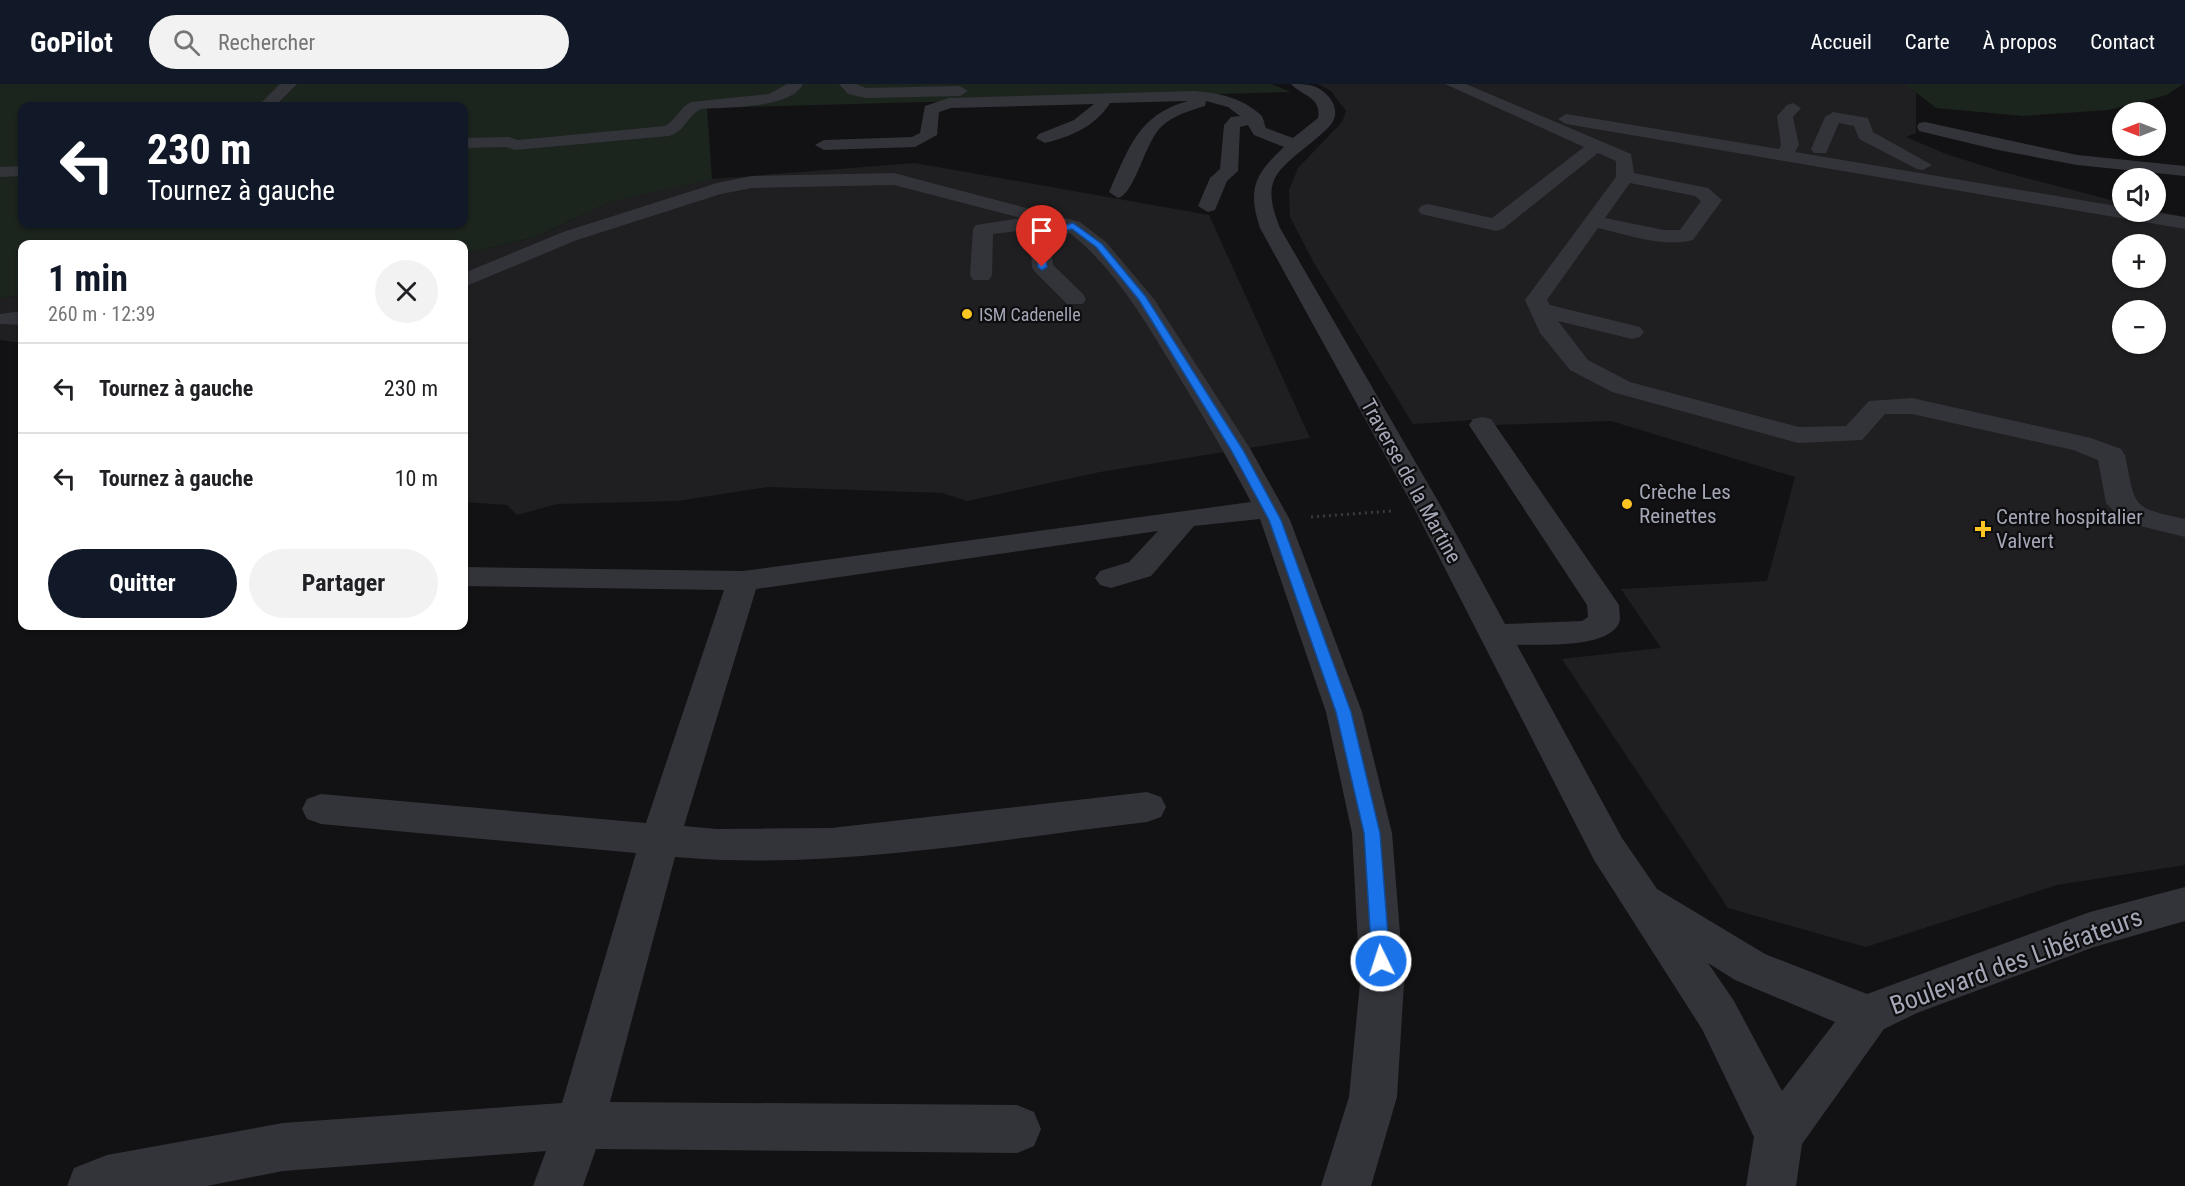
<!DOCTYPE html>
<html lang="fr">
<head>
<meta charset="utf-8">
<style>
  :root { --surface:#fff; --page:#f2f2f2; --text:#202124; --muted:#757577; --line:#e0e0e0; --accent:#111827 }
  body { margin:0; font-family:"Roboto Condensed",sans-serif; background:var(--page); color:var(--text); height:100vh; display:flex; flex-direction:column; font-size:22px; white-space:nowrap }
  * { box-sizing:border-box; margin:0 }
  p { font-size:20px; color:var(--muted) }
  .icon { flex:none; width:33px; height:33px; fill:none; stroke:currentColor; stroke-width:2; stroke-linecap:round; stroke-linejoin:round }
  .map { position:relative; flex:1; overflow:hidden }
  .drawer { position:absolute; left:18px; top:156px; width:450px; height:390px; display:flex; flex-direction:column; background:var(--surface); border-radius:12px; box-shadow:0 2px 4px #0004 }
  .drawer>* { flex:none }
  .guide { position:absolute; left:18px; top:18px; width:450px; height:126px; border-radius:12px; box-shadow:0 2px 4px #0004; background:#111827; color:#fff; overflow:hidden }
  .needle { width:39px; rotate:270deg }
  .tools { position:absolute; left:2112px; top:18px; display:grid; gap:12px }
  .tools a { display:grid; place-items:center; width:54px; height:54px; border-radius:50%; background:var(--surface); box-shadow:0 2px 4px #0004; font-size:30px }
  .pin { position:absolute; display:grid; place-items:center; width:51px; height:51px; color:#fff; margin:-62px -26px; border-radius:50% 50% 50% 0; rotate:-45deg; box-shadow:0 0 6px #0007 }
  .pin .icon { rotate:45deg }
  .me { position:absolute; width:66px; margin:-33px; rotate:356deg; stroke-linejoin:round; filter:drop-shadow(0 0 4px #0008) }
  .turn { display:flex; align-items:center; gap:21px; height:126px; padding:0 30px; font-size:27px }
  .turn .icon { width:78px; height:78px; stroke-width:2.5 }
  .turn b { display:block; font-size:42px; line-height:51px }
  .round { display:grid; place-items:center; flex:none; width:63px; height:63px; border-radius:32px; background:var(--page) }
  .overview { display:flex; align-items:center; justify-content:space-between; height:102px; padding:0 30px }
  h1 { font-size:36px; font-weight:700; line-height:45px; color:var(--accent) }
  .action { display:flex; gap:12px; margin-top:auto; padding:12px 30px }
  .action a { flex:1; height:69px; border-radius:36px; background:var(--accent); color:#fff; font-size:24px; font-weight:700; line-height:69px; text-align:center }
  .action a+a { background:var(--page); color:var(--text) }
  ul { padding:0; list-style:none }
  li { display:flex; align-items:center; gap:18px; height:90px; padding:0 30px; border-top:2px solid var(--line) }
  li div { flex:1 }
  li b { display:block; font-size:22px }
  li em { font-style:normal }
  header { display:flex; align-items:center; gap:36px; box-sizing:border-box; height:84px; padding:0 30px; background:var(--accent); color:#fff }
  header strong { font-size:28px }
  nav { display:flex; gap:33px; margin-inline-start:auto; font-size:21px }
  .search { width:420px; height:54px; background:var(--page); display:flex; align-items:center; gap:15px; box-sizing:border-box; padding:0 21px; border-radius:33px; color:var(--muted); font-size:22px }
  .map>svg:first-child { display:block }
  .built { fill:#1f1e21; fill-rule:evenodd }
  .green { fill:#1c241e; fill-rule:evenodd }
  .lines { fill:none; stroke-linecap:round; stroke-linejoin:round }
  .path { stroke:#393b40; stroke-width:3; stroke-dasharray:2 4; stroke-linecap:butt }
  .minor { fill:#333439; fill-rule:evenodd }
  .route { fill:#1a73e8; stroke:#114b97; stroke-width:1.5 }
  .poi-dot { fill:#fcc522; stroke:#0e0d0f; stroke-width:2 }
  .labels { text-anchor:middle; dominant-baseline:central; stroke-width:4.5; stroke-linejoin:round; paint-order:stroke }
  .far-poi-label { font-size:18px; fill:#a3a7b6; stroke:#0e0d0f; text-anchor:start }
  .street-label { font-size:21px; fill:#a3a7b6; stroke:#0e0d0f }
  .poi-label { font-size:21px; fill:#a3a7b6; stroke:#0e0d0f; text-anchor:start }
  .near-street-label { font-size:26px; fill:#a3a7b6; stroke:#0e0d0f }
</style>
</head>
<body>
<header>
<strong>GoPilot</strong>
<div class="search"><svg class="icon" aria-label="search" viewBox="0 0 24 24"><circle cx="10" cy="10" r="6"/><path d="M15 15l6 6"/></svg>Rechercher</div>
<nav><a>Accueil</a><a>Carte</a><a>À propos</a><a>Contact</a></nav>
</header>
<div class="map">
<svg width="2185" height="1102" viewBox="0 0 2185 1102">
  <rect width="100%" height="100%" fill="#121214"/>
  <!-- built -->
  <path class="built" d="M1318,0H1916V49L1906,53L1946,70L2003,88L2122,119V128L2156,127L2185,133V781L2057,801L1866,863L1728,824L1562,575L1661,564L1621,505L1767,497L1795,393L1611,337L1494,341L1489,335L1413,340L1314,179L1290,133L1289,106L1298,84L1342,38L1346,27L1331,7ZM2122,160H2156V194H2122ZM2122,226H2156V260H2122Z
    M915,79L1209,131L1310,354L1100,388L967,417L942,409L768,403L677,417L557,420L517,431L507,421L464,418V170L536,153L610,118L699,96Z
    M22,211V259L0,256V214Z"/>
  <!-- green -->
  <path class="green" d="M0,0H1271L1291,8L707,24L712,95L610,118L536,153L464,170V160H22V211L0,214ZM22,22H464V140H22Z
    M1905,0H2183L2167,11L2109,26L2023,32L1936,24Z"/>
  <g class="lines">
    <!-- path -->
    <path class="path" d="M1311,433L1391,427"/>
    <!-- minor -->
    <path class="minor" d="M280,0H297L275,22H258Z
      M787,0H803C791,25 726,23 701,25C687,32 685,48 669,52L515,66L506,63L464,64V54L509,53L518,56L665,42C676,36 680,23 691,18L769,10Z
      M839,0H856L866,4L960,2L968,7L960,12L866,14L848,10Z
      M1291,0C1307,0 1318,0 1329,13C1334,19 1337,27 1334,35C1329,50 1286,73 1275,94C1267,110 1274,128 1280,144L1442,424L1505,540L1582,537L1588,533L1587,521L1469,341L1473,335L1482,333L1491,335L1619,521C1619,527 1621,534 1619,539C1607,565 1542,560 1517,561L1622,754L1657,805L1765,870L1867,910L2090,828L2185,803V837L2094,863L1917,929L1884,945L1802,1060L1796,1102H1746L1754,1053L1702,945L1594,776L1414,424L1260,144C1247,105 1255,90 1284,63L1254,51L1248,41L1240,43L1238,87L1227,97L1215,126L1208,128L1198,122L1210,94L1220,85L1224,41L1231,33L1240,32L1228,23L1206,17L1205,22C1189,27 1174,31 1162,42C1145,57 1135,110 1118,114L1109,108C1128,66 1138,30 1188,17L1110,19C1096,42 1070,53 1045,59L1036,54L1039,50L1074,36L1094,20L951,24L939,28L937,51L915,63L824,66L815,61L824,56L912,53L920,49L925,22L949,14L1194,7C1220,9 1242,14 1261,31C1264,35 1264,39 1266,44L1293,54L1318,34C1322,13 1302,12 1291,0ZM1708,879L1735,896L1835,938L1782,1007L1734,917Z
      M1445,0H1466L1631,70L1634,89L1708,104L1722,116L1693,156C1663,164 1628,151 1598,144L1547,216L1550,221L1640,243L1644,248L1640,253L1632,255L1558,237L1588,276L1630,298L1799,343L1846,342L1869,317L1912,314L2091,354L2121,365L2125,371C2136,425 2131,423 2185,435V453L2124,438L2106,419L2098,376L2073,366L1912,330H1885L1862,356L1798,359L1612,308L1570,286L1540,249L1525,216L1616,93V77L1598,69L1503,145L1496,147L1421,130L1418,126L1421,122L1428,120L1492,134L1584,63ZM1630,99L1695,112L1701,117L1680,146H1664L1605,134Z
      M1793,19L1801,24L1793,33L1799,61L1795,68L2122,123V128H2152L2185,133V145L1566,40L1558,35L1566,30L1779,65L1781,61L1777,32L1787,21Z
      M1833,28L1868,34L1873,48L1932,81L1923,86L1917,85L1859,55L1854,42L1839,39L1826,69H1814L1811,65L1825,33Z
      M1925,38L2077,71L2185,82V92L2077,81L1998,66L1919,47L1917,43L1919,39Z
      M22,82V92L0,93V83Z
      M894,89L1080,138L1106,158L1154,215L1251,366L1290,436L1362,628L1392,749L1404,899L1397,1013L1371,1102H1321L1349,1013L1360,899L1352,749L1326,628L1260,435L1194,442L1151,492L1111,504L1100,501L1095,494L1100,487L1129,478L1158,447L756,505L684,742L717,745L831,744L1147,708L1161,713L1166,723L1161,733L1147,738C991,756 832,787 675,773L610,1018L1017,1021L1034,1028L1041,1045L1034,1062L1017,1069L596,1065L583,1102H533L546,1067L283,1087L207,1102H67L74,1084L107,1071L283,1039L562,1019L636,769L321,740L307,735L302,725L307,715L321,710L646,739L724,506L464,502V483L743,487L1251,418C1227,372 1200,327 1173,283C1143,234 1115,185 1070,149L1050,154L1053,181L1083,210L1086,215L1083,220H1067L1035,188L1032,183L1030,151L1033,147L1050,142L1039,139L1026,146L993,150L992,191L989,196H973L970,191L973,145L976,141L1021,134L894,101L752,104L721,110L577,156L464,203V189L563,148L717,99L752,92Z
      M22,227V241L0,240V230Z"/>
  </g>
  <!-- route -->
  <path class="route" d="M1073,139L1102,160L1146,213L1243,366L1281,436L1351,628L1380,749L1390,877L1387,883L1381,885L1374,883L1372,877L1364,749L1336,628L1269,436L1231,366L1139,216L1096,163L1072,145L1044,152L1047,183L1042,186L1038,183L1037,149Z"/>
  <!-- markers -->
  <g class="poi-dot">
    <circle cx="967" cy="230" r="6"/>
    <circle cx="1627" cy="420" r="6"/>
    <path d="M1980 436h6v6h6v6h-6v6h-6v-6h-6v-6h6z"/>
  </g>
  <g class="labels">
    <!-- far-poi labels -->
    <g class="far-poi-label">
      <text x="979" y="230">ISM Cadenelle</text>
    </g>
    <!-- street labels -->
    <g class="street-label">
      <text transform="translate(1411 397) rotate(61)">Traverse de la Martine</text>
    </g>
    <!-- poi labels -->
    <g class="poi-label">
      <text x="1639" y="408">Crèche Les<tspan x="1639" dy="24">Reinettes</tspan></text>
      <text x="1996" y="433">Centre hospitalier<tspan x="1996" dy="24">Valvert</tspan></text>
    </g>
    <!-- near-street labels -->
    <g class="near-street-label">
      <text transform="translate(2016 877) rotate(-20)">Boulevard des Libérateurs</text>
    </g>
  </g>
</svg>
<div class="tools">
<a><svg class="needle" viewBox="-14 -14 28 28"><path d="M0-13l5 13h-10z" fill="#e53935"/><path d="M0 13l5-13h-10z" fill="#757577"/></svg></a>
<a><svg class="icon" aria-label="sound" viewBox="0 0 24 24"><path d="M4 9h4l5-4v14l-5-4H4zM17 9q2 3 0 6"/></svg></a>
<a>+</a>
<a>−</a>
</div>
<div class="pin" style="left:1042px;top:183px;background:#d93025"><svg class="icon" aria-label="arrive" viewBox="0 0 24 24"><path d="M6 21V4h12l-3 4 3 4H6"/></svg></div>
<svg class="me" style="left:1381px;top:877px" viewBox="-20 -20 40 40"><circle r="17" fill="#1a73e8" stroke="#fff" stroke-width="3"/><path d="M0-11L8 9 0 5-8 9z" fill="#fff"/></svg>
<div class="guide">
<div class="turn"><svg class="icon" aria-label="left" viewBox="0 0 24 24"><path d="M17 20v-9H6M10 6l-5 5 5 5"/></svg><div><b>230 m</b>Tournez à gauche</div></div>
</div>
<section class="drawer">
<div class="overview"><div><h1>1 min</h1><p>260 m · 12:39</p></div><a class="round"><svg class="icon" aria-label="close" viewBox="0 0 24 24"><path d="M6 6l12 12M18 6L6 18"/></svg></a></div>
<ul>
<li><svg class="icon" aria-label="left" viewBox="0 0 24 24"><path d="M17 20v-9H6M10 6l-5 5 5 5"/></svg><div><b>Tournez à gauche</b></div><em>230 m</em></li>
<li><svg class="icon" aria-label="left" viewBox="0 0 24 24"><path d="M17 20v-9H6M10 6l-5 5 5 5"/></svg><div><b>Tournez à gauche</b></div><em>10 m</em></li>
</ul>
<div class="action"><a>Quitter</a><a>Partager</a></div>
</section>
</div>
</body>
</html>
